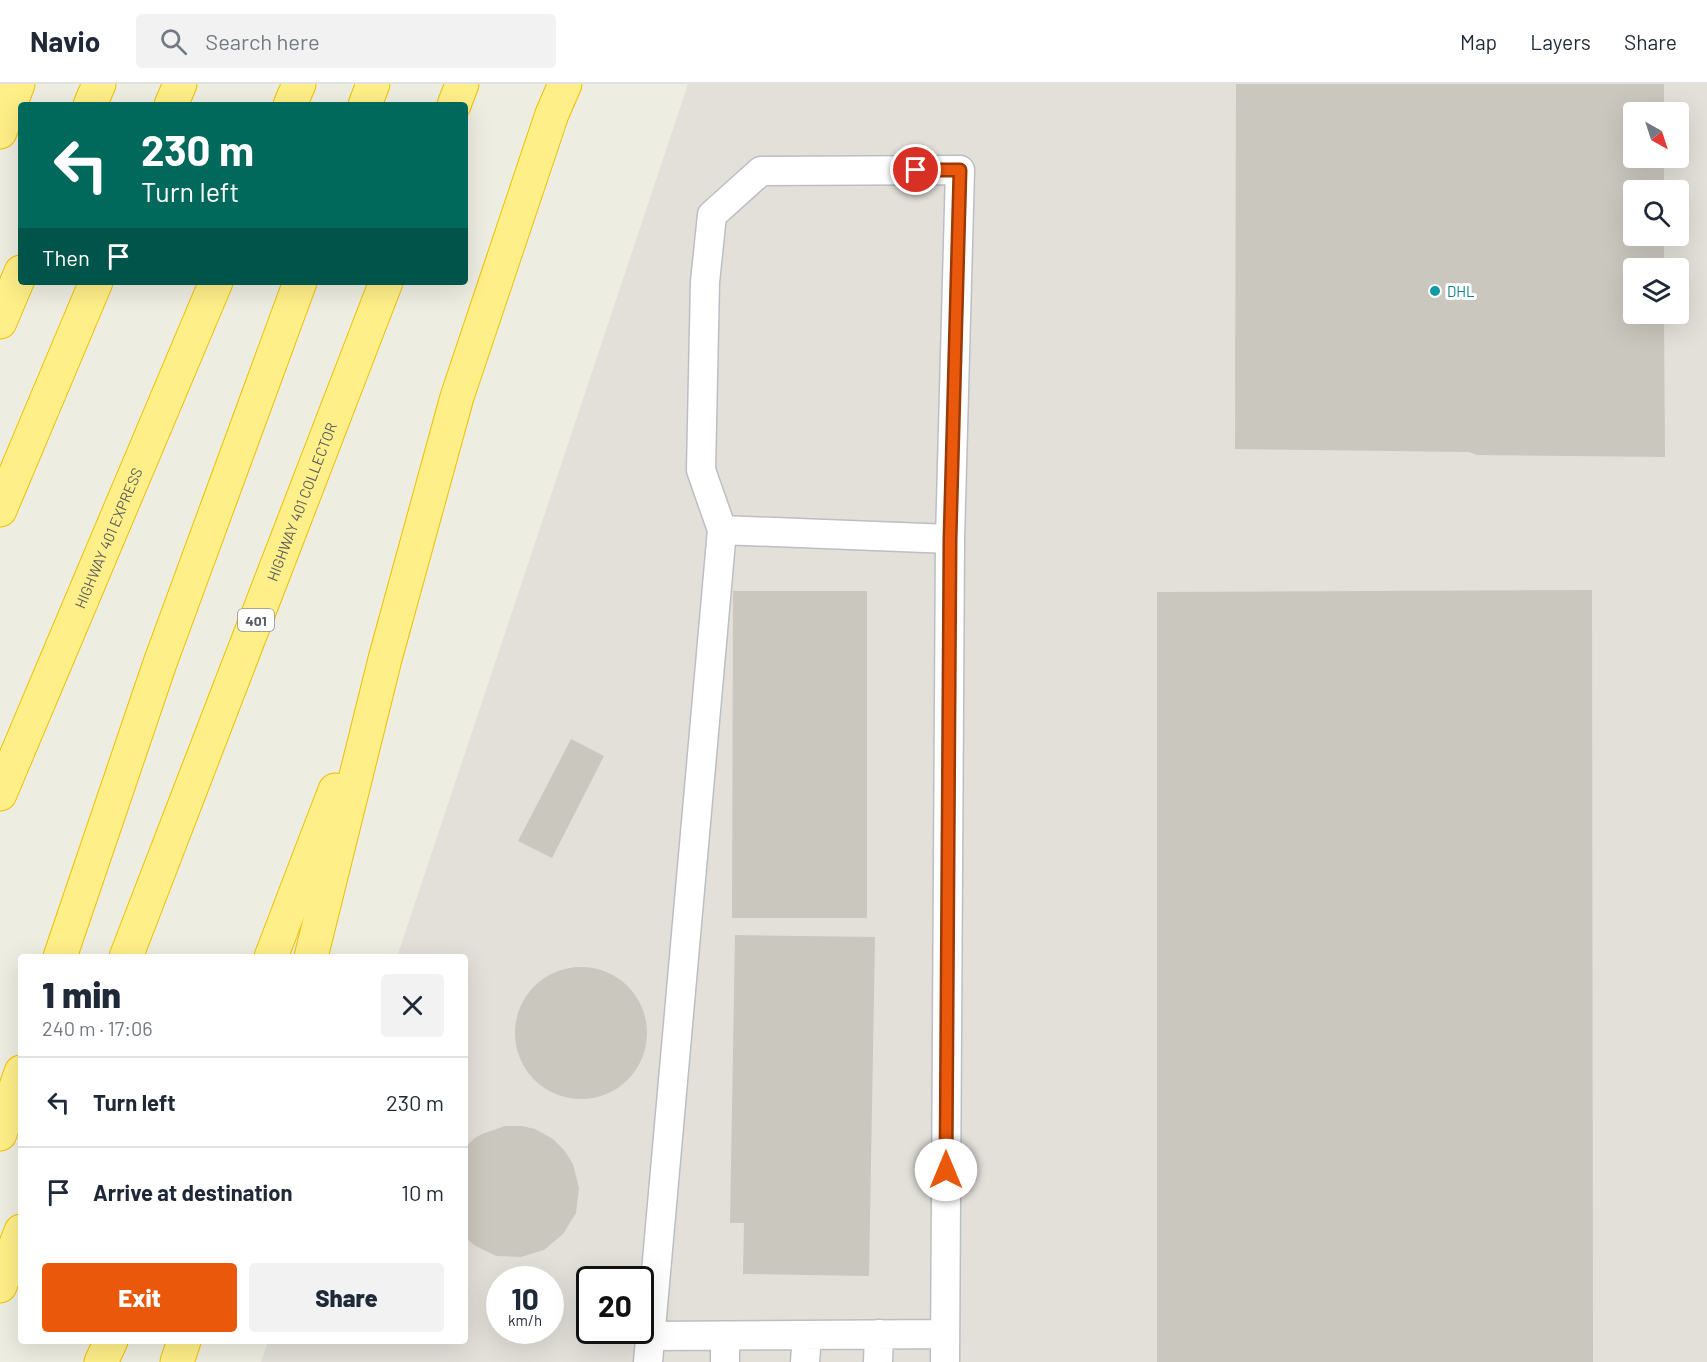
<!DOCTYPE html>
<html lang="en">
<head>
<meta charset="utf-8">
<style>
  :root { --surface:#fff; --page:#f2f2f3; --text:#1f2937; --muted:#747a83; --line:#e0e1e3; --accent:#ea580c }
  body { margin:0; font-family:Barlow,sans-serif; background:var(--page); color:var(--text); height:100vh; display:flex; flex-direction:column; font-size:22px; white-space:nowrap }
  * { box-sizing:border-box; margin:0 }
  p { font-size:20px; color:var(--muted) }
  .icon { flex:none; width:33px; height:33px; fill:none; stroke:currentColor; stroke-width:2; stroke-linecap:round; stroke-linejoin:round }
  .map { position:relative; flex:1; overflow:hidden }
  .side { position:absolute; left:18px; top:870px; width:450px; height:390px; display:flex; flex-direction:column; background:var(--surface); border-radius:6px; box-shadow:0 6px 24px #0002 }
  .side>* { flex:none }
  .top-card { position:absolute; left:18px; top:18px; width:450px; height:183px; border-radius:6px; box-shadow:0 6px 24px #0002; background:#00695c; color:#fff; overflow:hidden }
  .needle { width:39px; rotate:141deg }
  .controls { position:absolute; left:1623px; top:18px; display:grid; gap:12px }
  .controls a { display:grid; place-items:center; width:66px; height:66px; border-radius:6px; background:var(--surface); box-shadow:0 6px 24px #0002; font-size:30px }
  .speed { position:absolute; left:486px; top:1182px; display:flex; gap:12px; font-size:30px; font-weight:700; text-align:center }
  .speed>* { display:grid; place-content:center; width:78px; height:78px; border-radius:50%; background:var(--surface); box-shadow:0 6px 24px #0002; line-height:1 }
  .speed small { font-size:15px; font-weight:400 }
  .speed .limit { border:3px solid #111; border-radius:9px; background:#fff; color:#111 }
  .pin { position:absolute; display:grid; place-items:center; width:51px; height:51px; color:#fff; margin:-26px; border:3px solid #fff; border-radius:50%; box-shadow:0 2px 6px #0007 }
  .me { position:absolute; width:66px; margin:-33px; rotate:0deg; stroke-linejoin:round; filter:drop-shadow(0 0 4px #0008) }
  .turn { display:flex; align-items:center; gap:21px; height:126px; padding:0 24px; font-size:27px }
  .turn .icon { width:78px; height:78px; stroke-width:2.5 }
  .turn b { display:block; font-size:42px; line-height:51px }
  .then { display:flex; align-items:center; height:57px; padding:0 24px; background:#0003; gap:12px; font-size:22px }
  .round { display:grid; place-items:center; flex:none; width:63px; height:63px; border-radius:6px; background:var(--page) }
  .head { display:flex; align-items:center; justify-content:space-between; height:102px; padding:0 24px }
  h1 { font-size:36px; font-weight:800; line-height:45px }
  .button { display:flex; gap:12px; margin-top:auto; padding:12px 24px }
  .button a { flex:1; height:69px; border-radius:6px; background:var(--accent); color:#fff; font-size:24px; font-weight:800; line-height:69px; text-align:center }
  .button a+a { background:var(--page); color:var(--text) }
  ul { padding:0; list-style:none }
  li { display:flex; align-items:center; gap:18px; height:90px; padding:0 24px; border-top:2px solid var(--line) }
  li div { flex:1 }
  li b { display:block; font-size:22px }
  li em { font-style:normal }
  header { display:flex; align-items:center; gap:36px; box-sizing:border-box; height:84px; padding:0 30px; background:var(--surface); border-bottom:2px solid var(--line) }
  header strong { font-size:28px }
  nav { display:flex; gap:33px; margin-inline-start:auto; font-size:21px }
  .search { width:420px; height:54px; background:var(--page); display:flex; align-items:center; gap:15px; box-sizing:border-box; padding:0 21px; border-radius:6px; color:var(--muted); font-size:22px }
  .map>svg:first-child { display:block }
  .industrial { fill:#e2e0d9; fill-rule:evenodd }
  .building { fill:#c9c7be }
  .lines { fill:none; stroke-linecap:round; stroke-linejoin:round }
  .minor-casing { stroke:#bcbec4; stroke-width:31 }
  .highway-casing { stroke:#f0c100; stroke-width:35 }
  .minor { stroke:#fff; stroke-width:28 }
  .highway { stroke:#ffef88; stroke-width:33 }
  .route-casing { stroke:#983908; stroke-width:15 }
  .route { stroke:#ea580c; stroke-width:10 }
  .culture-dot { fill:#0f9aa8; stroke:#fff; stroke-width:2 }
  .labels { text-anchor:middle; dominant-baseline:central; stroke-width:6; stroke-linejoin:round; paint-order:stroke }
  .shield { fill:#fff; stroke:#8c8e92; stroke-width:1.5 }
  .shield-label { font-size:14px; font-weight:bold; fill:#5a5d64 }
  .culture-label { font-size:15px; fill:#0d838f; stroke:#fff; text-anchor:start }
  .street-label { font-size:15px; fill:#5a5d64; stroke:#fff }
</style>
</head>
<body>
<header>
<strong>Navio</strong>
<div class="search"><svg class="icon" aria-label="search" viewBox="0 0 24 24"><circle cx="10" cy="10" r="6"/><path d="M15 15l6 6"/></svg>Search here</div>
<nav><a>Map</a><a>Layers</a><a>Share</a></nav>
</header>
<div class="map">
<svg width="1707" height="1278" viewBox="0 0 1707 1278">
  <rect width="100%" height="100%" fill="#eeede1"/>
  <!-- industrial -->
  <path class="industrial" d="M688,0H1707V1278H261L268,1257H465V873H397ZM1634,28H1678V74H1634ZM1634,106H1678V152H1634ZM1634,184H1678V230H1634ZM500,1196H550V1246H500ZM590,1196H640V1246H590Z"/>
  <!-- building -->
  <path class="building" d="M1236,0H1664V28H1634V74H1664V106H1634V152H1664V184H1634V230H1664L1665,373L1477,371L1469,368L1235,365Z
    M1592,506L1593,1278H1157V508Z
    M733,507H867V834H732Z
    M571,655L604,672L552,774L518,757Z
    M735,851L875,853L869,1192L743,1190L744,1139H730Z
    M515 949a66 66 0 1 1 132 0a66 66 0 1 1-132 0Z
    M505,1042H522L535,1045L553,1055L564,1066L573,1080L579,1104L576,1129L563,1150L544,1166L521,1173L496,1172L474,1161L465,1153V1063L475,1054L482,1050Z"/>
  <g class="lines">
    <defs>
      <path id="minor" d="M722,446L701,386L705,198L712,131L761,87L960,86L950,455
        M650,1252L945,1250
        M725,1252V1278
        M648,1278L722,446L950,455L945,1278
        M805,1278L807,1251
        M878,1278L879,1250"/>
      <g id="highway">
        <path d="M90,21L99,0"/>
        <path d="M171,21L180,0"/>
        <path d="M290,21L299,0"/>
        <path d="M365,21L373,0"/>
        <path d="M454,21L462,0"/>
        <path d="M0,48L18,0"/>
        <path d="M0,238L21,188"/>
        <path d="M0,426L96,198"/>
        <path id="s1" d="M0,710L216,198"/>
        <path d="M60,873L160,579L300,198"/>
        <path id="s2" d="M126,873L386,198"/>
        <path d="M271,873L335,706"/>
        <path d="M311,873L385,575L457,313L552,30L565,0"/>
        <path d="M0,1050L21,988"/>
        <path d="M0,1202L21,1147"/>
        <path d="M101,1278L111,1257"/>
        <path d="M177,1278L184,1257"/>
      </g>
    </defs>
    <!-- minor casing -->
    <use href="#minor" class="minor-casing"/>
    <!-- highway casing -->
    <use href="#highway" class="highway-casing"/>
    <!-- minor -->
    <use href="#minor" class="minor"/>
    <!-- highway -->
    <use href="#highway" class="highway"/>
  </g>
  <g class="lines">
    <defs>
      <path id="route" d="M916,86H960L950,455L946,1086"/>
    </defs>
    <!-- route casing -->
    <use href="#route" class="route-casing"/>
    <!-- route -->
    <use href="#route" class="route"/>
  </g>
  <!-- markers -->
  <circle class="culture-dot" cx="1435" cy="207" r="6"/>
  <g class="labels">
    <!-- shield labels -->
    <rect class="shield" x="238" y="525" width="36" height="22" rx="4.5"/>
    <g class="shield-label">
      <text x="256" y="536">401</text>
    </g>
    <!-- culture labels -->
    <g class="culture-label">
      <text x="1447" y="207">DHL</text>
    </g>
    <!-- street labels -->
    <g class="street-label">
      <text stroke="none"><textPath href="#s2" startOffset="488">HIGHWAY 401 COLLECTOR</textPath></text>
      <text stroke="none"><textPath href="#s1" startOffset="278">HIGHWAY 401 EXPRESS</textPath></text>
    </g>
  </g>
</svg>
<div class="controls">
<a><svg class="needle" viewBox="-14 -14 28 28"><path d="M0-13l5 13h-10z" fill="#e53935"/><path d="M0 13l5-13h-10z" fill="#747a83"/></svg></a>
<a><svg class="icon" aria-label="search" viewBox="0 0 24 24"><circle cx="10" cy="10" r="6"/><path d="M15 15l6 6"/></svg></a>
<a><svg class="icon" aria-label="layers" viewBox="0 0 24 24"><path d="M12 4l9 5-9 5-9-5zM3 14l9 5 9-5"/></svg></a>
</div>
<div class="speed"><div>10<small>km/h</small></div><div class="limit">20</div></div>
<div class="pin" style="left:916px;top:86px;background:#d93025"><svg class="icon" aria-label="arrive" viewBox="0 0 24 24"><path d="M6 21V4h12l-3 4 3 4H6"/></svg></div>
<svg class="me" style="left:946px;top:1086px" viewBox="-20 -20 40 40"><circle r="19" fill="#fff"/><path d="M0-13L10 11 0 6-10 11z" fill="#ea580c"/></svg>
<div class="top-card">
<div class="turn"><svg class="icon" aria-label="left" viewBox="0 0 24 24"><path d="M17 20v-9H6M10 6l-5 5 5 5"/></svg><div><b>230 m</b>Turn left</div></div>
<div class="then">Then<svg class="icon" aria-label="arrive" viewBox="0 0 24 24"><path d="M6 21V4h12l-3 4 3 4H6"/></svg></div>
</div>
<section class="side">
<div class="head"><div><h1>1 min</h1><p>240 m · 17:06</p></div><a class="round"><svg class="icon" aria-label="close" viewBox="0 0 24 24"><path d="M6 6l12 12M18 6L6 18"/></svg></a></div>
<ul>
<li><svg class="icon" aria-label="left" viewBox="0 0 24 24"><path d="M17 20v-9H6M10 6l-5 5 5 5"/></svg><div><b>Turn left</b></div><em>230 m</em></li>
<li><svg class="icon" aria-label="arrive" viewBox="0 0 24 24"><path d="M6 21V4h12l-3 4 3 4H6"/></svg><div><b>Arrive at destination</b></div><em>10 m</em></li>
</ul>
<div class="button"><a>Exit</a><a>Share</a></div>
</section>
</div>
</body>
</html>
